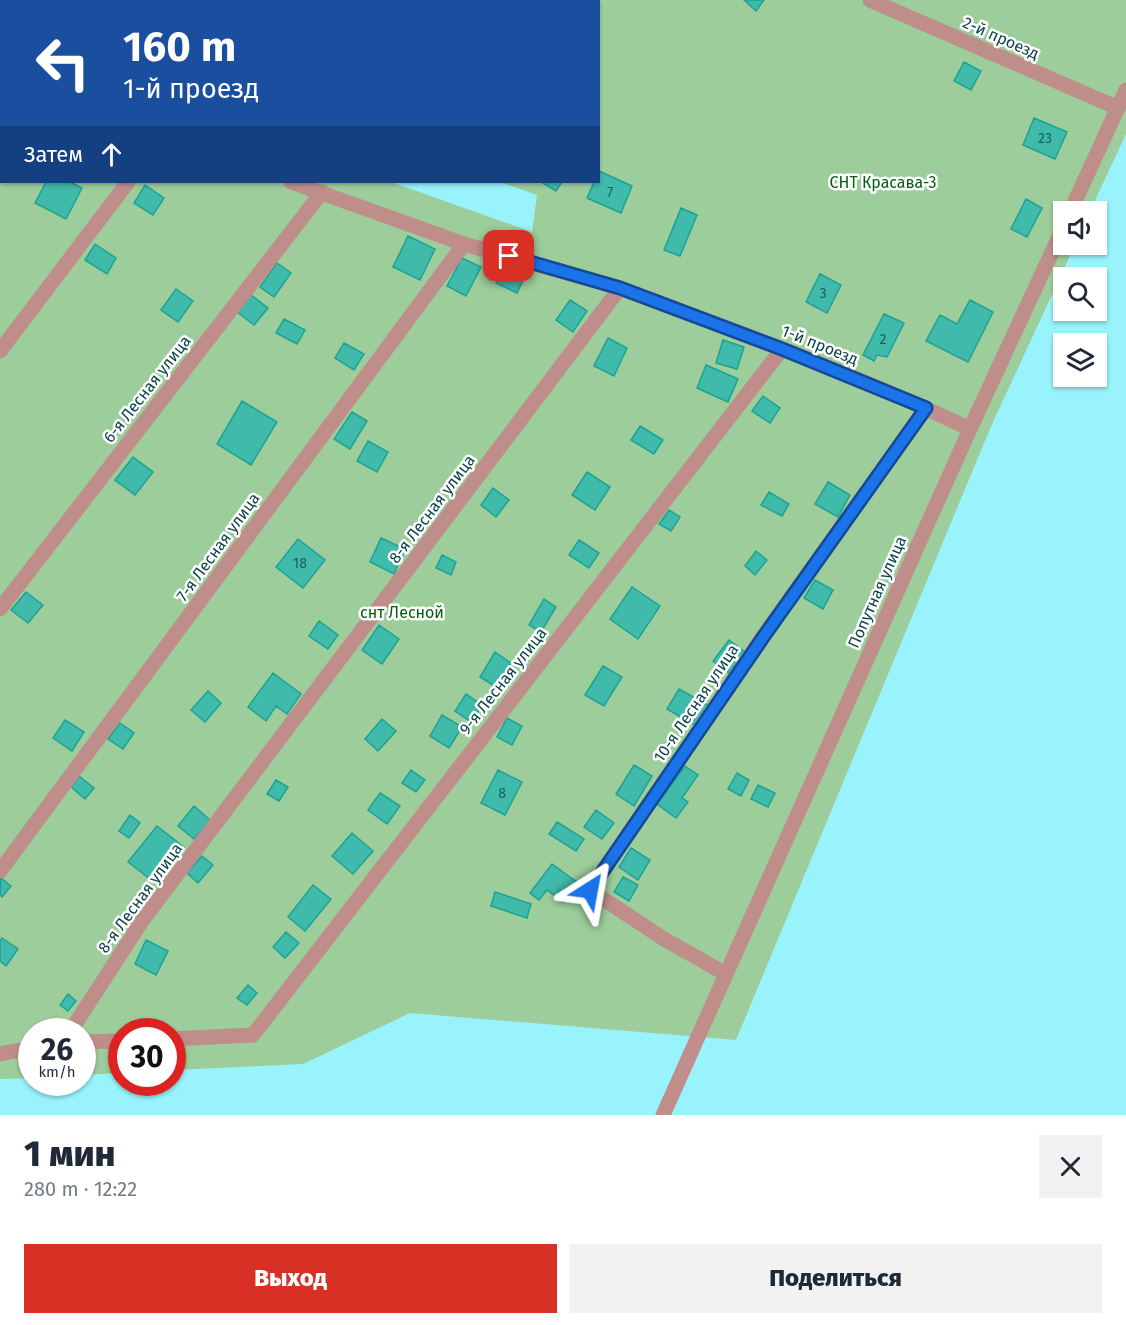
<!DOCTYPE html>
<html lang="ru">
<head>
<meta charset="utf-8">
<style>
  :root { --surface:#fff; --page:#f2f2f3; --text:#1f2937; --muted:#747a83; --accent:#d93025 }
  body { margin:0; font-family:"Fira Sans",sans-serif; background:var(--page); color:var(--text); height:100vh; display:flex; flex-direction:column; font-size:22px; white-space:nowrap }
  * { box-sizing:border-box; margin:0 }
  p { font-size:20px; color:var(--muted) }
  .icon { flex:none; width:33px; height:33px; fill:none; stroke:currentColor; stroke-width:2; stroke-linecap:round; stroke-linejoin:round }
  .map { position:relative; height:1115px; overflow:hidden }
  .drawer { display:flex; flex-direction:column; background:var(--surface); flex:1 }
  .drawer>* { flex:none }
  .hud { position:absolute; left:0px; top:0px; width:600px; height:183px; box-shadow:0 2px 4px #0004; background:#1a4fa0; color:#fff; overflow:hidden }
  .buttons { position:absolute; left:1053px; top:201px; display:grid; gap:12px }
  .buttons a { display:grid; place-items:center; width:54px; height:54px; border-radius:0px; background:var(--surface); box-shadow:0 2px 4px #0004; font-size:30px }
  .speed { position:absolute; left:18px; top:1018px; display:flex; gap:12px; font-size:30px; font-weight:700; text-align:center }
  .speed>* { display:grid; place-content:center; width:78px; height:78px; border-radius:50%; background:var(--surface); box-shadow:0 2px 4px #0004; line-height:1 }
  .speed small { font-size:15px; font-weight:400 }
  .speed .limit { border:9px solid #d22; background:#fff; color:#111 }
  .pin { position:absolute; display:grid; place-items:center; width:51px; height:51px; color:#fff; margin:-26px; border-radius:12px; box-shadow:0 3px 9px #0006 }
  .me { position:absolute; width:66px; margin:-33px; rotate:34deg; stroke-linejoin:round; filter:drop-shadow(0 0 4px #0008) }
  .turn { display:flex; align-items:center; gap:21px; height:126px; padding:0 24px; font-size:27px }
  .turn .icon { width:78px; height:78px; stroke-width:2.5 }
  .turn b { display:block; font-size:42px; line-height:51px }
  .then { display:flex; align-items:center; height:57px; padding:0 24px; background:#0003; gap:12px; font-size:22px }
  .round { display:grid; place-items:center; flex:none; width:63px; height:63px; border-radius:0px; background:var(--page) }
  .summary { display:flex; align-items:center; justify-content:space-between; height:102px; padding:0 24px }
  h1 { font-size:36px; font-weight:800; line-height:45px }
  .primary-button { display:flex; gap:12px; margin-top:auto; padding:12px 24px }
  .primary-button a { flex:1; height:69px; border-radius:0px; background:var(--accent); color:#fff; font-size:24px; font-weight:800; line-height:69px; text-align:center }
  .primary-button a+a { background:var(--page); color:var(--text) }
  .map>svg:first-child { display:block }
  .green { fill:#9ccd9a }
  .building { fill:#40baab; stroke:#1ca394; stroke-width:1.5 }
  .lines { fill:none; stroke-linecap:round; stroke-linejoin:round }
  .minor { stroke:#bf8e8a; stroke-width:15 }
  .route-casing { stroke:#114b97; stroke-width:15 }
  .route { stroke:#1a73e8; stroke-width:10 }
  .labels { text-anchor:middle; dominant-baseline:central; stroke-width:5; stroke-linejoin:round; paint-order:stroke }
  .number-label { font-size:14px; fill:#196161 }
  .street-label { font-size:16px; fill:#0c4348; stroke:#fff }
  .park-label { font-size:16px; fill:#045c0e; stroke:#fff }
</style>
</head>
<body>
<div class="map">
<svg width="1126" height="1115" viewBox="0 0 1126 1115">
  <rect width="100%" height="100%" fill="#99f3fc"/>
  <!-- green -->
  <path class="green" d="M0,0H1126V134L1090,211L1064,212V244L1075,245L992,424L736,1040L410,1013L303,1064L173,1070L172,1032H122L121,1073L83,1075L82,1032H32L31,1078L0,1079V42L2,182H391L532,232L537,195L500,182H598V2Z"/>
  <!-- building -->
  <path class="building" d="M744,0H764L756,11Z
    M964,62L981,71L971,90L954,81Z
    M1034,118L1067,132L1055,159L1023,145Z
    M599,171L632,186L621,213L587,198L594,182H598Z
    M46,182H70L82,188L66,219L35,203Z
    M541,182H562L556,191Z
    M145,185L164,198L153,215L134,203Z
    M1026,199L1042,208L1027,237L1011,229Z
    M681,208L697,215L680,256L664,250Z
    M408,236L435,249L420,280L393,267Z
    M95,244L116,258L107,274L85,260Z
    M462,258L481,267L466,296L447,286Z
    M277,263L291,273L274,297L260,287Z
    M504,266L525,276L517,293L496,283Z
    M820,274L841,285L827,313L806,302Z
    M176,289L193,301L178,322L161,310Z
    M251,295L268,308L254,325L237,312Z
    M570,300L587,311L573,332L556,320Z
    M970,300L993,312L968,362L926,341L940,315L957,324Z
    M884,314L904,323L887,357L877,355L874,361L863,355Z
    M284,319L305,330L297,344L276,333Z
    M608,338L627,348L614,376L594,366Z
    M723,340L744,347L737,369L716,363Z
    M344,343L364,354L354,370L335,358Z
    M706,365L738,379L728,402L697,388Z
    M763,396L780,408L770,423L752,411Z
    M242,401L277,422L251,465L217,444Z
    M352,412L367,421L350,449L334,439Z
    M640,426L663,440L654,454L631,440Z
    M368,441L388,452L377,472L357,461Z
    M133,457L153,472L135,495L115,480Z
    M587,472L610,487L595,510L572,495Z
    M828,482L850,495L838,517L815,504Z
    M493,488L509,500L496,517L481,505Z
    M769,492L789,504L782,516L761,505Z
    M669,510L680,517L671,531L659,524Z
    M381,538L405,549L394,574L370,562Z
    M298,539L325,560L303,588L276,567Z
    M579,540L599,553L589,568L569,555Z
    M756,551L767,560L755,575L745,566Z
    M442,555L456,562L451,575L436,568Z
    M815,580L833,590L823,609L804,598Z
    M632,587L660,606L638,639L610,619Z
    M26,592L43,605L28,623L11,610Z
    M544,599L556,607L541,632L529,625Z
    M319,621L338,635L328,649L309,636Z
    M379,625L399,639L382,664L362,650Z
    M729,640L745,652L729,673L713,661Z
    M495,652L511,663L496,687L480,677Z
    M603,666L622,677L604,706L585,695Z
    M273,673L301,694L287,714L276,706L266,721L248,707Z
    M679,689L708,705L696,726L667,709Z
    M208,691L221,703L205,722L191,710Z
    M466,694L482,705L471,722L455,711Z
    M442,715L462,727L449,748L430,736Z
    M507,718L522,726L512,745L497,737Z
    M382,719L396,731L378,751L365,739Z
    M65,720L84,732L72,751L53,738Z
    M120,723L134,733L123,749L108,739Z
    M634,765L652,776L634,806L616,794Z
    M685,766L698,775L682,798L688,802L676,818L657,804Z
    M411,770L425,780L416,792L402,783Z
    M498,770L522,782L505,815L481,803Z
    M737,773L749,780L741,796L728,789Z
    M79,776L94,788L85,799L71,787Z
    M276,780L288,787L279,801L267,794Z
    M758,785L775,793L768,807L751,799Z
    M380,793L400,806L387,824L368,810Z
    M194,806L210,820L194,839L178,826Z
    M596,810L614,823L602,839L584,827Z
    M130,815L140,823L129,838L119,831Z
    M557,822L584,839L576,851L549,834Z
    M157,826L184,847L155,883L128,862Z
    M352,833L373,851L353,874L332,856Z
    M631,848L650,860L638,880L619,867Z
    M202,856L213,865L198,883L187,873Z
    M552,864L578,883L563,902L547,890L539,900L530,893Z
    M623,877L638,885L629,901L614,892Z
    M1,878L11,886L2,897L0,895Z
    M313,885L331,899L305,931L288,917Z
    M495,892L531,904L527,918L491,906Z
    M286,932L299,943L285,958L273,947Z
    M2,938L18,949L6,966L0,961V941Z
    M146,940L168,951L156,975L135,964Z
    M248,985L257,993L247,1005L237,998Z
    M68,994L76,1001L68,1011L60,1005Z"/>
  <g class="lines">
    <!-- minor -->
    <path class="minor" d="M870,0L1118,108
      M0,74H2
      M0,117L2,115
      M1070,212L1126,90
      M620,288C738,332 857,375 970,429
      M0,351L128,182
      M0,609L322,192
      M0,871L464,244
      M726,974L664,939L590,890L764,635L926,408
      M70,1032L142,921L620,288L464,244L291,182
      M172,1039L253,1035L782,349
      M82,1042L122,1041
      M0,1054L32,1048
      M663,1115L970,429L1064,226"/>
  </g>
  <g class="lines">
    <defs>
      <path id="route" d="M509,256L620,288L782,349L926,408L764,636L590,890"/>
    </defs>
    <!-- route casing -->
    <use href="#route" class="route-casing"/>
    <!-- route -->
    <use href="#route" class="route"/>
  </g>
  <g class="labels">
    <!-- number labels -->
    <g class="number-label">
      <text x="1045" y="138">23</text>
      <text x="610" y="192">7</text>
      <text x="823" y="293">3</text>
      <text x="883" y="339">2</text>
      <text x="300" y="563">18</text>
      <text x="502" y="793">8</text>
    </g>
    <!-- street labels -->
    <g class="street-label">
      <text transform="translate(1001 38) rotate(24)">2-й проезд</text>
      <text transform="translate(820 345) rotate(22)">1-й проезд</text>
      <text transform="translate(147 389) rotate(-52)">6-я Лесная улица</text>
      <text transform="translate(432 509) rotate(-53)">8-я Лесная улица</text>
      <text transform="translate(218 547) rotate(-54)">7-я Лесная улица</text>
      <text transform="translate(877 592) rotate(-66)">Попутная улица</text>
      <text transform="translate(503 681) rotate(-52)">9-я Лесная улица</text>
      <text transform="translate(696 703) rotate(-56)">10-я Лесная улица</text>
      <text transform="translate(140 898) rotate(-54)">8-я Лесная улица</text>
    </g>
    <!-- park labels -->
    <g class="park-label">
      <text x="883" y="182">СНТ Красава-3</text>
      <text x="402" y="612">снт Лесной</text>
    </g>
  </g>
</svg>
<div class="buttons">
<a><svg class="icon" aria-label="sound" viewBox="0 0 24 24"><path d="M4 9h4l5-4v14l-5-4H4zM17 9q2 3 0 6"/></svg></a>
<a><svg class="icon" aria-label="search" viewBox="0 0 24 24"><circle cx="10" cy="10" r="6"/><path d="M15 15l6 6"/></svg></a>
<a><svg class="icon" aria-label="layers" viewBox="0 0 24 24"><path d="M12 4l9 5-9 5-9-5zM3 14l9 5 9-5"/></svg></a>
</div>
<div class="speed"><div>26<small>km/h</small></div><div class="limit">30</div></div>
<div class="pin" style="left:509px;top:256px;background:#d93025"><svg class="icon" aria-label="arrive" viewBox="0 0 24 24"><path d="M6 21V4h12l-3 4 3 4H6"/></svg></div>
<svg class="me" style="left:590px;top:890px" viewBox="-20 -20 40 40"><path d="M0-17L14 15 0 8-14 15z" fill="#1a73e8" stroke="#fff" stroke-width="4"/></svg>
<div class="hud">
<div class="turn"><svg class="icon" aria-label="left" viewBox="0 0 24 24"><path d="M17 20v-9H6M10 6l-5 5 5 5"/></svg><div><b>160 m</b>1-й проезд</div></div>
<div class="then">Затем<svg class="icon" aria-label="ahead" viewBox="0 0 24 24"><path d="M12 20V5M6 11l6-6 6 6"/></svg></div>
</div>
</div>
<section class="drawer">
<div class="summary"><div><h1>1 мин</h1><p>280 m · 12:22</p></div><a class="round"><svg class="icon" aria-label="close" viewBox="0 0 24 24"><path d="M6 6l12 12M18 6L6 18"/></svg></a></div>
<div class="primary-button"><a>Выход</a><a>Поделиться</a></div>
</section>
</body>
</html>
